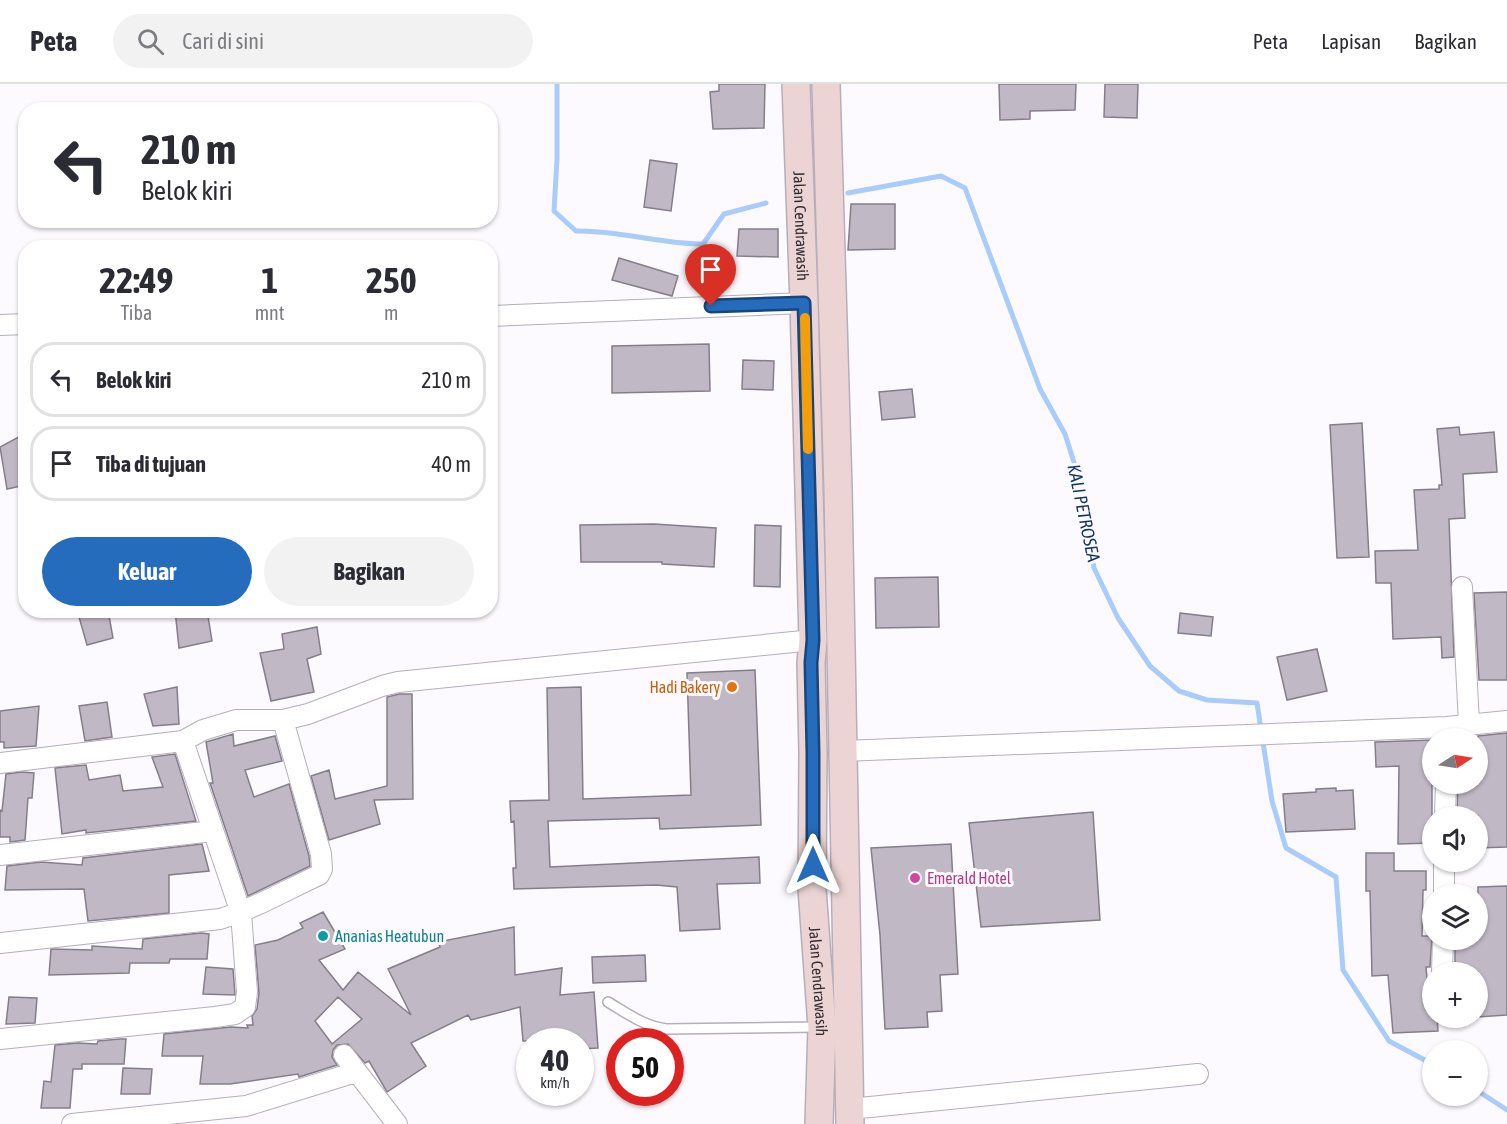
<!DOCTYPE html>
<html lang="id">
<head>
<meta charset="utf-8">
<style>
  :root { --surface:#fff; --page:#f2f2f3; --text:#2b2b33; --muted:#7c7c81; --line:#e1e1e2; --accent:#256cbd }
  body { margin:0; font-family:"Asap Condensed",sans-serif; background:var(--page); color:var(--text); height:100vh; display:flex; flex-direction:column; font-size:22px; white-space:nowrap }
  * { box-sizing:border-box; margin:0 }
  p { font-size:20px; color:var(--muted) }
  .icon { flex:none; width:33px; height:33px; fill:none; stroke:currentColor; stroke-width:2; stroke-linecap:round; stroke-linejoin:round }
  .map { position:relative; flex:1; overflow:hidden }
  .drawer { position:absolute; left:18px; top:156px; width:480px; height:378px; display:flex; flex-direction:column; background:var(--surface); border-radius:24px; box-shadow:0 2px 4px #0004 }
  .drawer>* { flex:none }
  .top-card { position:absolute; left:18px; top:18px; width:480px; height:126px; border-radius:24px; box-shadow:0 2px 4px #0004; background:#fff; color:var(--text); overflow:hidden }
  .needle { width:39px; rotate:78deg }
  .controls { position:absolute; left:1422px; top:644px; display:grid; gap:12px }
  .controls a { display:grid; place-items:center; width:66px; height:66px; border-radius:50%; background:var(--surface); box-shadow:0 2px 4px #0004; font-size:30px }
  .speed { position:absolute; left:516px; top:944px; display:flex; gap:12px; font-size:30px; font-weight:700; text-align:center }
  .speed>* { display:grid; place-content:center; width:78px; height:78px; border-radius:50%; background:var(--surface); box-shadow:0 2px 4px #0004; line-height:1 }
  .speed small { font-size:15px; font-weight:400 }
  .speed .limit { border:9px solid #d22; background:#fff; color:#111 }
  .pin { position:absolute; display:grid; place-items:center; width:51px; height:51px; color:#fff; margin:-62px -26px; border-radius:50% 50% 50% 0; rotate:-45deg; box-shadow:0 0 6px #0007 }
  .pin .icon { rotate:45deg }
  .me { position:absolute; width:66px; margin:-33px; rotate:0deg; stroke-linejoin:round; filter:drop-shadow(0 0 4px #0008) }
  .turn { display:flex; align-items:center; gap:21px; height:126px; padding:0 24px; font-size:27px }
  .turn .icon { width:78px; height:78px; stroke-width:2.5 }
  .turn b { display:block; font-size:42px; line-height:51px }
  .eta { display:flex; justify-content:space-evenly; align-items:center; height:102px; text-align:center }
  .eta b { font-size:36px; font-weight:700; line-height:42px }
  .button { display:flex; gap:12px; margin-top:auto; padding:12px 24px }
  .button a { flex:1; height:69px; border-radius:36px; background:var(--accent); color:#fff; font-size:24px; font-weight:700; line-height:69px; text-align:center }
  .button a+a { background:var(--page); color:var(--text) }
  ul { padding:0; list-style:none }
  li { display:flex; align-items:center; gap:18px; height:75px; margin:0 12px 9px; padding:0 12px; border:3px solid var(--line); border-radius:24px }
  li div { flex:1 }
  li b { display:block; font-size:22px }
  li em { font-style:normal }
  header { display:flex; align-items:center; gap:36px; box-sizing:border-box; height:84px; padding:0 30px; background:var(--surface); border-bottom:2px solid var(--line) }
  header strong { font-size:28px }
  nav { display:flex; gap:33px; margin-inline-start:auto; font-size:21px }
  .search { width:420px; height:54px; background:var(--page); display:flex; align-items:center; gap:15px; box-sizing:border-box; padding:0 21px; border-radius:33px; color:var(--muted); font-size:22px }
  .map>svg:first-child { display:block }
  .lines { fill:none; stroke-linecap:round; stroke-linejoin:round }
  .stream { stroke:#a9ccfa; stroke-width:5 }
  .building { fill:#c0b8c4; stroke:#857e8a; stroke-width:1.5; fill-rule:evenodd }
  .service-casing { stroke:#b6aeba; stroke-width:12 }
  .minor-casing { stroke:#b6aeba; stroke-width:22 }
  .secondary-casing { stroke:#b6aeba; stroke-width:30 }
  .service { stroke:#fff; stroke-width:9 }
  .minor { stroke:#fff; stroke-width:20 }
  .secondary { stroke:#ecd4d4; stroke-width:27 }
  .route-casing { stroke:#18467b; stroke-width:15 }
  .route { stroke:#256cbd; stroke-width:10 }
  .slow { stroke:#f59e0b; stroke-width:10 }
  .food-dot { fill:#e8710a; stroke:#fdfaff; stroke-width:2 }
  .hotel-dot { fill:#d1479c; stroke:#fdfaff; stroke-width:2 }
  .culture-dot { fill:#0f9aa8; stroke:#fdfaff; stroke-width:2 }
  .labels { text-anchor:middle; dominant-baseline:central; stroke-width:6; stroke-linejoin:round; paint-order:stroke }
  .street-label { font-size:16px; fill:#302d32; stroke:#fdfaff }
  .food-label { font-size:16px; fill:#c56008; stroke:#fdfaff; text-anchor:end }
  .hotel-label { font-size:16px; fill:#b23c85; stroke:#fdfaff; text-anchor:start }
  .culture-label { font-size:16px; fill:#0d838f; stroke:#fdfaff; text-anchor:start }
  .water-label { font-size:18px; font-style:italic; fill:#113766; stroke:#fdfaff }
</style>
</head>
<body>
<header>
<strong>Peta</strong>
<div class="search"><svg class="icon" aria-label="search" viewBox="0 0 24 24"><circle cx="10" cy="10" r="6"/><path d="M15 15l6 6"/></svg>Cari di sini</div>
<nav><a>Peta</a><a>Lapisan</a><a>Bagikan</a></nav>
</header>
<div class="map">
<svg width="1507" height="1040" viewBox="0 0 1507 1040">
  <rect width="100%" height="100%" fill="#fdfaff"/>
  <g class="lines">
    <!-- stream -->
    <path class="stream" d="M557,0V75L554,127L576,147C619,146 660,160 703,160L724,130L766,119
      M848,109L941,92L965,104L1040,305L1065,350L1078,391L1094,484L1118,534L1150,582L1179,607L1207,616L1257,619L1272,717L1286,764L1336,793L1343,886L1389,957L1432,980
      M1478,1007L1507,1026"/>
  </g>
  <!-- building -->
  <path class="building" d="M719,0H765L764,44L713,45L710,8L719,7Z
    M999,0H1076L1075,26L1030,27V35L1000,36Z
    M1105,0H1138L1137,34L1104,33Z
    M650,76L677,80L671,127L644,123Z
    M851,120H895V165L848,166Z
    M739,145H778V173L737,172Z
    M619,174L678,192L672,212L612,196Z
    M709,260L710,307L612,309V262Z
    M743,276L774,277L773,306L742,305Z
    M912,305L915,333L882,336L879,308Z
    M1362,339L1369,473L1337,474L1330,341Z
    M1459,343L1460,351L1494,348L1497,388L1463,390L1465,434L1449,435L1454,573L1442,574L1441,553L1393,555L1391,499H1376L1375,467L1418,466L1414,406L1439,405V401H1442L1437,345Z
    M26,349V401L7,405L0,363Z
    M654,440L716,444L714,483L662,480V478H581L580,441Z
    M755,441L781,442L780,503L754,502Z
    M938,493L939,543L876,544L875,494Z
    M1507,508V596H1479L1474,509Z
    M102,526H108L113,554L87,561L79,533Z
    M175,526H207L212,557L179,564Z
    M1180,529L1213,533L1211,552L1178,549Z
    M317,543L321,570L307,575L314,608L271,617L260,569L284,565L282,550Z
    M1317,565L1327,607L1287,616L1277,573Z
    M755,586L761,741L660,745L659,734L548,737L550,783L759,773L760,799L717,800L720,845L680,847L677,803L656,801L514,805L513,784H516L514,737L511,738L510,717L549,716L547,604L581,603L583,715L691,711L687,589Z
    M177,603L179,640L153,642L144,610Z
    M399,610H412L413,715L374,716L380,740L329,756L311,692L329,686L335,715L387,702V613Z
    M107,618L112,653L85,657L79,622Z
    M39,622L36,662L4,664V658H0V627Z
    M1507,649V763L1478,764V732H1457L1458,699H1478V652Z
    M233,650L234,662L275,652L282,677L245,686L254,713L289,700L309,772L310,782L248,812L210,699H213L206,658Z
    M1432,656V759L1398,760L1399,682L1376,683L1375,658Z
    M175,670L196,737L86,749V746L62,750L55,684L86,681L89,696L120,691L123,707L163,703L152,673Z
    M22,688L34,689L32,714H28L25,756L10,758V753H0V726L2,727L6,690Z
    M1336,704V707L1353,706L1355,745L1286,748L1283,710L1316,708V705Z
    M1093,728L1100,836L981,843L969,739Z
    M202,760L209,787L169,791V829L88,837L84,805L5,806L7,782L41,778L82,781L83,774Z
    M951,760L958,890L940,891L942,927L927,928L928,943L885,945L880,851L871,764Z
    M1366,769H1394V787H1426V806H1423L1422,852H1432L1430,883H1426L1429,918H1432V933H1437L1438,947L1393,949L1388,891L1372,892L1370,807H1366Z
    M1507,802V931L1478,933V888H1455V855H1478V803Z
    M323,828L345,865L319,876L343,906L358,888L411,931L388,885L440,863L438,858L514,843L515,891L562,884L560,911L594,908L598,964L580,965V957H523L520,923L471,936L468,931L411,959L426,982L387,1008L369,977L365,979L348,960L337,961L333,966L332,973L337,981L299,993L298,990L230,1000H200L203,972H162L164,950L231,943L248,944L247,941H253L252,932L257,925L259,909L255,861L278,856L303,844L300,839ZM338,913L362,935L332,960L315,937Z
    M201,849L209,850L207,875H170L169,879H130L129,889L49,891L51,865L92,866V862L142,865L143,855Z
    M645,871L646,897L593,899L592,873Z
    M206,883L233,885L235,911L203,910Z
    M9,913L37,914L35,939L6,940Z
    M120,955H126L124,980H82V985H73L70,1024H41L44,997L51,998L55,961L78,959L97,960L98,957Z
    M123,984L152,985L150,1010H121Z"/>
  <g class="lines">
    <defs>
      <path id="service" d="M608,918C628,930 644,942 666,945L818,943"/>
      <path id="minor" d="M490,232L804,219
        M0,241L26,240
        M1462,503L1469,640
        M843,667L1447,643L1507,637
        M0,679L183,657L203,646L236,636H283L308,630L382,602L398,598L813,556
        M1445,732L1446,699
        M0,771L213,747
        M1444,810V777
        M0,859L220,835C254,825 286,806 319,791L322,785L321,770L283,636
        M1442,888L1443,855
        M0,955L215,933L235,930L245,923L247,908L241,829L183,657
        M344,971L397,1040
        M850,1025L1198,990
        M72,1040L246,1022L356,988"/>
      <g id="secondary">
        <path id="s1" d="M796,0L804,219L813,556L811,579L813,669L812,804L822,943L819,1040"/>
        <path d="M826,0L838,404L850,1040"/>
      </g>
    </defs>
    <!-- service casing -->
    <use href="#service" class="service-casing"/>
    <!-- minor casing -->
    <use href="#minor" class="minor-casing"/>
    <!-- secondary casing -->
    <use href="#secondary" class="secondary-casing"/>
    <!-- service -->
    <use href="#service" class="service"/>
    <!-- minor -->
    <use href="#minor" class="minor"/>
    <!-- secondary -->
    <use href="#secondary" class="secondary"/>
  </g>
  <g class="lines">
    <defs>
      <path id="route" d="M711,222L804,219L813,556L811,579L813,669V781"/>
    </defs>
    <!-- route casing -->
    <use href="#route" class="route-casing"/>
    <!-- route -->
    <use href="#route" class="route"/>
    <!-- slow -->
    <path class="slow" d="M805,234L808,365"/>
  </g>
  <!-- markers -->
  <circle class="food-dot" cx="732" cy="603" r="6"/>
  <circle class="hotel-dot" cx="915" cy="794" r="6"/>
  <circle class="culture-dot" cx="323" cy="852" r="6"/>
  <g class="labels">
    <!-- street labels -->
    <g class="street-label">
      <text stroke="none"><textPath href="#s1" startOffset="142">Jalan Cendrawasih</textPath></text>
      <text stroke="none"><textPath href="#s1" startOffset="898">Jalan Cendrawasih</textPath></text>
    </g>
    <!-- food labels -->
    <g class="food-label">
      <text x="720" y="603">Hadi Bakery</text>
    </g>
    <!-- hotel labels -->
    <g class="hotel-label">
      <text x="927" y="794">Emerald Hotel</text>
    </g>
    <!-- culture labels -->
    <g class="culture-label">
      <text x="335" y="852">Ananias Heatubun</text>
    </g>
    <!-- water labels -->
    <g class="water-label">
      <text transform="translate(1084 429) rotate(78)">KALI PETROSEA</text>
    </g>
  </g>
</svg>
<div class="controls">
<a><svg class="needle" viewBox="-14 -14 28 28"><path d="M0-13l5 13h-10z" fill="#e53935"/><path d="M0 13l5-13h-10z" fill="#7c7c81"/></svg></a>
<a><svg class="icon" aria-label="sound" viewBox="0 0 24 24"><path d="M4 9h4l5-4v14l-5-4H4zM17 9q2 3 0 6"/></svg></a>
<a><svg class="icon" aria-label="layers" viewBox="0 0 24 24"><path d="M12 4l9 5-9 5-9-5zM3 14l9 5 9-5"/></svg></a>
<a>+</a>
<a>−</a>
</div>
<div class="speed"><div>40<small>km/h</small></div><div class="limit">50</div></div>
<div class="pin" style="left:711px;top:222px;background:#d93025"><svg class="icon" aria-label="arrive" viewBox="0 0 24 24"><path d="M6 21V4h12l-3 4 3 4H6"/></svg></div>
<svg class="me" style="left:813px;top:781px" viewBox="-20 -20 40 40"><path d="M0-17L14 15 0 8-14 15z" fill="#256cbd" stroke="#fff" stroke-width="4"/></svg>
<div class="top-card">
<div class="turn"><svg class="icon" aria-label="left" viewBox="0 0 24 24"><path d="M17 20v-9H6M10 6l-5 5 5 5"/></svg><div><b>210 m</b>Belok kiri</div></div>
</div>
<section class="drawer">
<div class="eta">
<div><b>22:49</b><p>Tiba</p></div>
<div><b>1</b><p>mnt</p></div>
<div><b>250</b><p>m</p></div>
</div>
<ul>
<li><svg class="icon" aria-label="left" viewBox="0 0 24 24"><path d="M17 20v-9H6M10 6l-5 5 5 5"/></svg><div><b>Belok kiri</b></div><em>210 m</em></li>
<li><svg class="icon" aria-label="arrive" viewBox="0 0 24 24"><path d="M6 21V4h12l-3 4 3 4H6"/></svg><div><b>Tiba di tujuan</b></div><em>40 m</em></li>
</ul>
<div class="button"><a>Keluar</a><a>Bagikan</a></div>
</section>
</div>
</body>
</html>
